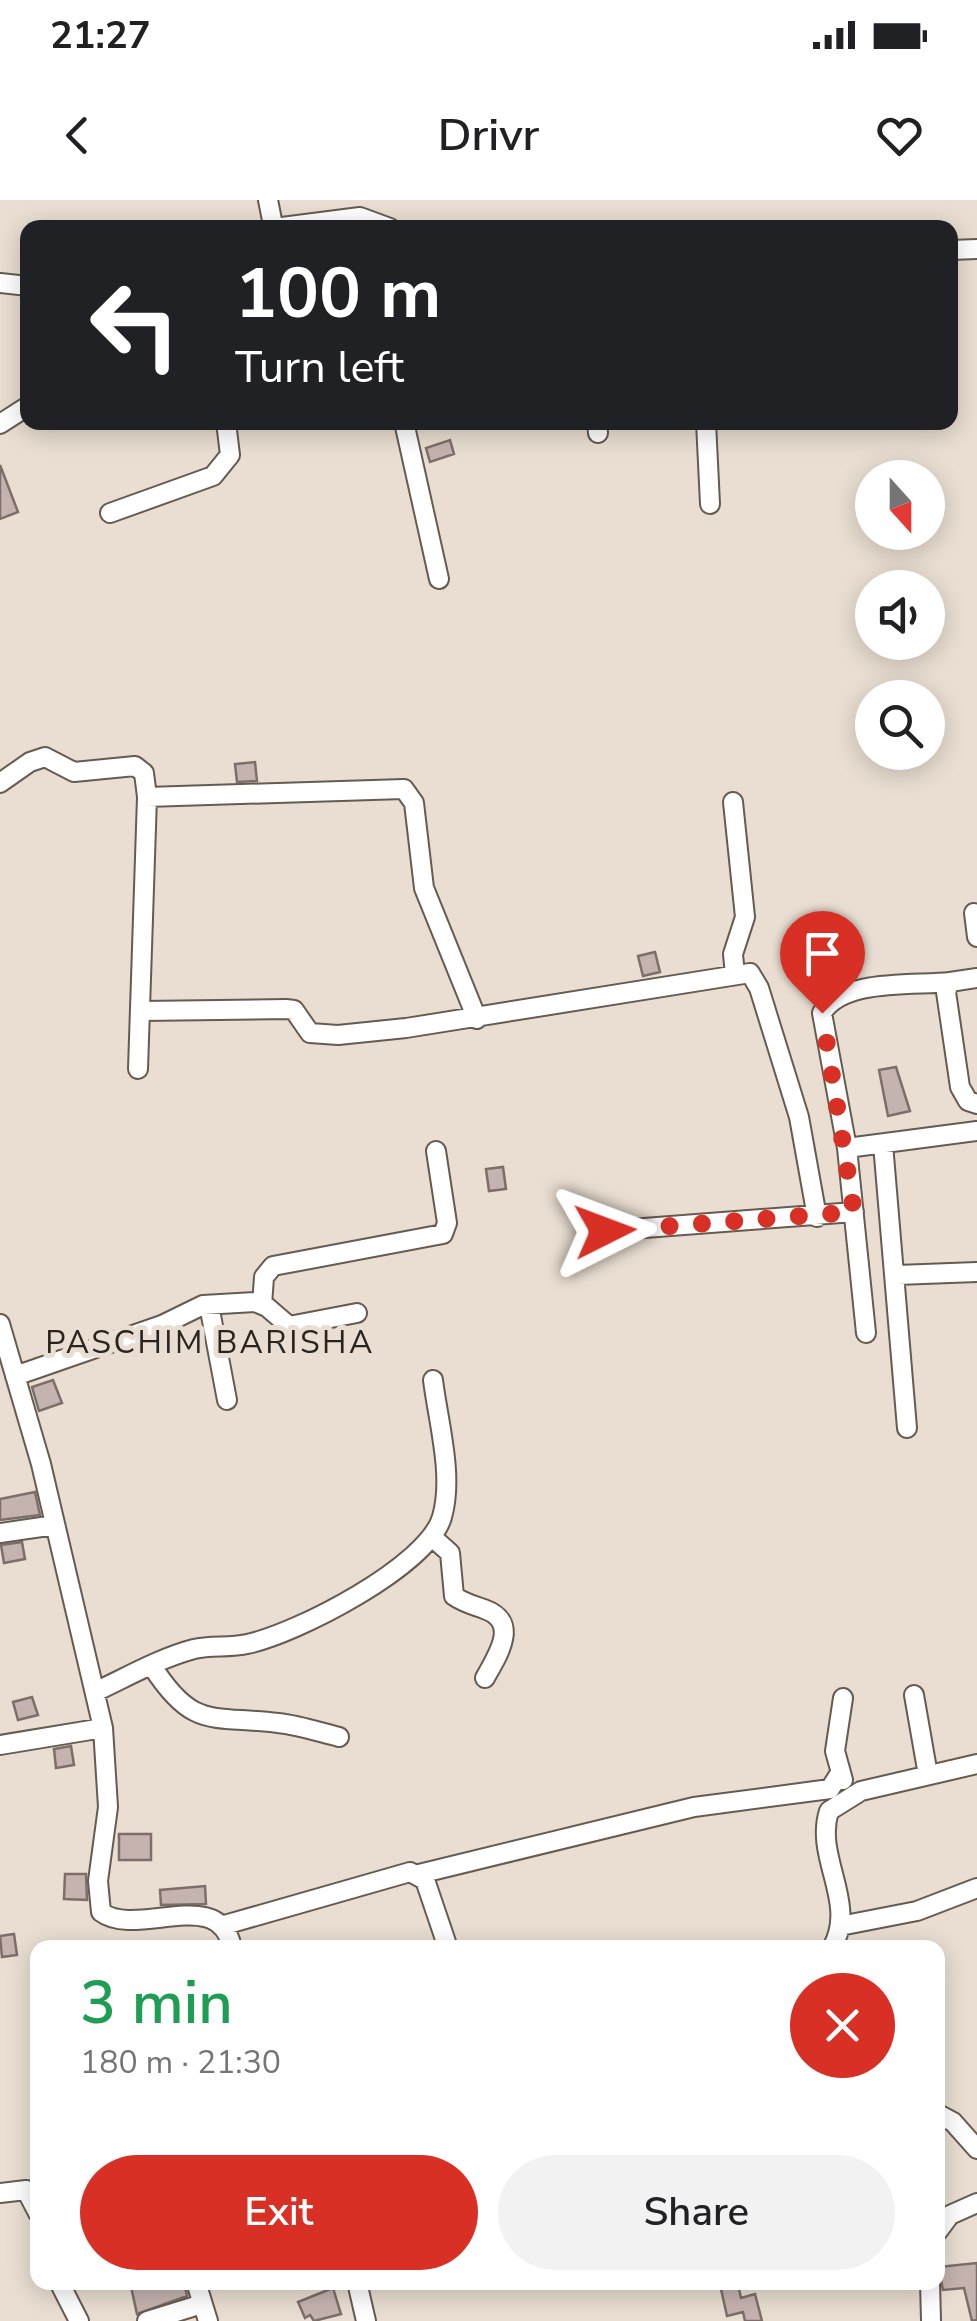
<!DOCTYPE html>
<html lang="en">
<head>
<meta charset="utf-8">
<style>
  :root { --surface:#fff; --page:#f2f2f2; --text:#202124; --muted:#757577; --accent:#d93025 }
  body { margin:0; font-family:"Nunito Sans",sans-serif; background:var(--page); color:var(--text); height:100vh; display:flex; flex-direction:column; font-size:38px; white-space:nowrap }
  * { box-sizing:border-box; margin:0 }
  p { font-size:32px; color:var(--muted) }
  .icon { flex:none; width:55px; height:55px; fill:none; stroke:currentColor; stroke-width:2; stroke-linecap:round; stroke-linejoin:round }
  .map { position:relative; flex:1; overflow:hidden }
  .sheet { position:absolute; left:30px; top:1740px; width:915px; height:350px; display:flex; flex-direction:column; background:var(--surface); border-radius:20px; box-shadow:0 5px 25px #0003 }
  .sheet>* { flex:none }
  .hud { position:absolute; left:20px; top:20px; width:938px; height:210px; border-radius:20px; box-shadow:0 5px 25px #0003; background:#202124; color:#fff; overflow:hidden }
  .needle { width:65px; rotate:159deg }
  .buttons { position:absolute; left:855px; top:260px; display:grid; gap:20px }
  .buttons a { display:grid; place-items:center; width:90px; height:90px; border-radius:50%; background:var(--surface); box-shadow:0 5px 25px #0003; font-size:50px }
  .pin { position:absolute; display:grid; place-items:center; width:85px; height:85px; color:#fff; margin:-102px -42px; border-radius:50% 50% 50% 0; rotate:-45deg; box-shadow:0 0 10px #0007 }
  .pin .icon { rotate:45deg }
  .me { position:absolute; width:110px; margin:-55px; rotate:87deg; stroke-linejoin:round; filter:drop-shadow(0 0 8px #0008) }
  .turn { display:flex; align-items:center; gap:35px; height:210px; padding:0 50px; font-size:45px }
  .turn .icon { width:130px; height:130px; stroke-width:2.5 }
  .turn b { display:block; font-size:70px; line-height:85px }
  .round { display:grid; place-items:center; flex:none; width:105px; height:105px; border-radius:52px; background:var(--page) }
  .head { display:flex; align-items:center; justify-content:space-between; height:170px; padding:0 50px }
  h1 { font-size:60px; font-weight:600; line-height:75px; color:#1e9e55 }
  .cta { display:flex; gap:20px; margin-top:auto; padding:20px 50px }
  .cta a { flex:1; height:115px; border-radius:60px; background:var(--accent); color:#fff; font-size:40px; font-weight:600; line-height:115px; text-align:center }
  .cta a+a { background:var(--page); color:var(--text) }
  .status { display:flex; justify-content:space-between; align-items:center; height:70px; padding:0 50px; background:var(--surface); direction:ltr }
  .status svg { height:28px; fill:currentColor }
  header { display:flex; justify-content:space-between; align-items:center; height:130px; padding:0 50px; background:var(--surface); font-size:45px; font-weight:600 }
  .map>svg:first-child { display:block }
  .building { fill:#c5b3af; stroke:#7d6e69; stroke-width:2.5 }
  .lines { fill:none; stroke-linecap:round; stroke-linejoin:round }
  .street-casing { stroke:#655b51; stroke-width:22 }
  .street { stroke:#fff; stroke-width:18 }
  .route { stroke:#d93025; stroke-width:18; stroke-dasharray:0 32.4 }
  .labels { text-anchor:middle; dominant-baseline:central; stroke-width:10; stroke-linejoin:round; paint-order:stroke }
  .neighbourhood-label { font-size:32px; letter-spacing:2.5px; fill:#282420; stroke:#e9ded1 }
</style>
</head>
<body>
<div class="status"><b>21:27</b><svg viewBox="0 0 49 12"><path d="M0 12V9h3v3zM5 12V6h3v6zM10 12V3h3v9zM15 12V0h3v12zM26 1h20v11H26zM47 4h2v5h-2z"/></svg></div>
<header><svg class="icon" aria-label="back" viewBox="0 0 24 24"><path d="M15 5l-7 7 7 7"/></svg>Drivr<svg class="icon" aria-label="heart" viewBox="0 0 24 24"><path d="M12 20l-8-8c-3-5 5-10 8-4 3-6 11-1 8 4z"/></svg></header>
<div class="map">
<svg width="977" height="2121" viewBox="0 0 977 2121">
  <rect width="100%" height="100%" fill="#e9ded1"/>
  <!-- building -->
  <path class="building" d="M450,240L454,254L430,262L426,248Z
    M0,265L18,312L0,319Z
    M255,562L257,581L237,582L235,564Z
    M655,752L660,772L643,776L638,756Z
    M896,867L910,911L888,916L879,870Z
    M503,967L506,989L489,991L486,969Z
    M53,1180L62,1203L39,1211L32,1187Z
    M35,1292L40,1315L0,1320V1299Z
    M22,1342L25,1359L4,1363L1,1345Z
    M32,1497L38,1515L18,1520L13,1502Z
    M71,1546L74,1565L56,1568L54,1549Z
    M119,1634H151V1660H119Z
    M65,1674H86L87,1700L64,1699Z
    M205,1686L206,1704L161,1705L160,1690Z
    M14,1734L17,1755L2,1757L0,1736Z
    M977,2063V2120L972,2121L964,2088L943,2090L938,2067Z
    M130,2082H184L187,2096L137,2114Z
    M738,2084L741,2098L755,2094L762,2121H745L743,2112L727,2116L721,2089Z
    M333,2088L341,2114L314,2121L310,2115L305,2118L298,2102Z"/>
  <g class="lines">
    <defs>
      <path id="street" d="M268,0L273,25L282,27L360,17L390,28
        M951,50L977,49
        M0,83L28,86
        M404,222L439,379
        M597,222L598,233
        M706,222L710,304
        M0,224L28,206
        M110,313L213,276L230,255L226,222
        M0,583L30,562L45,557L74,572L135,566L144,573L147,597L138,869
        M147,597L404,589L414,603L424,688L477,819
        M733,602L745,717L733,754L735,775
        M974,713L977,737
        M977,778L950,782L946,792L960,887L968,901L977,904
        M142,811L286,809L294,810L310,833L338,835L406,828L750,773L759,788L799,917L817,1017
        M883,944L907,1228
        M847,948L977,931
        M605,1031L854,1012
        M897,1075L977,1072
        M209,1105L227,1200
        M262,1105L264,1077L273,1066L443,1034L447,1023L436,951
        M0,1124L41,1264L103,1528L108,1607L98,1681L101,1712C137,1739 220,1684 232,1748
        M866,1133L847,948L822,813C843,778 915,786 950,782
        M15,1176L162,1125L203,1105L255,1102L267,1107L289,1126L357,1113
        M0,1333L55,1325
        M432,1337L450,1353L454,1396C464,1403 473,1405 484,1409C521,1422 497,1456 485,1478
        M152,1466C193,1530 211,1515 278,1523C298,1525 319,1532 339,1537
        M95,1492C127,1477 160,1458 194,1449C211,1445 230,1448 247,1444C296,1434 428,1366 442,1317C454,1276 438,1221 433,1180
        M914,1495L928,1575
        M0,1545L103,1528
        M843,1580L835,1551L843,1498
        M419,1674L694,1607L830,1589L840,1573
        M221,1726L410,1672L425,1680L446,1742
        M840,1726L917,1711L977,1688
        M832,1748C858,1702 814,1658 829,1611L861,1591L977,1564
        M938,1914L953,1922L977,1949
        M0,1993L26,1990L38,2013
        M938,2031L950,2015L977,2003
        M59,2082L79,2121
        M196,2082L208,2121
        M357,2082L366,2121
        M930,2082L931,2121
        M147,2121L202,2104"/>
    </defs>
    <!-- street casing -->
    <use href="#street" class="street-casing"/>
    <!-- street -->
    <use href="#street" class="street"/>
  </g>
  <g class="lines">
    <!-- route -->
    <path class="route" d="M605,1031L854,1012L822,813"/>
  </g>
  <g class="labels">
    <!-- neighbourhood labels -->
    <g class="neighbourhood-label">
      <text x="210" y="1142">PASCHIM BARISHA</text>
    </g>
  </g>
</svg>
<div class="buttons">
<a><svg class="needle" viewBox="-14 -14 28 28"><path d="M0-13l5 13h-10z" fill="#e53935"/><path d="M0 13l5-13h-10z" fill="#757577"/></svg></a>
<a><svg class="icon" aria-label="sound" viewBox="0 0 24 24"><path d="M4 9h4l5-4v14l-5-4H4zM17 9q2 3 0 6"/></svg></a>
<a><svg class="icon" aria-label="search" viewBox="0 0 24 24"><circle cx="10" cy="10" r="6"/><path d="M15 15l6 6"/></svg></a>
</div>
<div class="pin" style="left:822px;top:813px;background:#d93025"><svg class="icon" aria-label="arrive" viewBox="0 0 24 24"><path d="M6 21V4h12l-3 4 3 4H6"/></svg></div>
<svg class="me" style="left:605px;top:1031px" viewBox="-20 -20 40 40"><path d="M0-17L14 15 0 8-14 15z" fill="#d93025" stroke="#fff" stroke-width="4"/></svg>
<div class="hud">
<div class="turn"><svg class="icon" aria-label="left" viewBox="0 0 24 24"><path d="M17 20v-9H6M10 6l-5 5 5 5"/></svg><div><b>100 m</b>Turn left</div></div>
</div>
<section class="sheet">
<div class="head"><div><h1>3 min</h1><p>180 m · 21:30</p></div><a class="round" style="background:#d93025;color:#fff"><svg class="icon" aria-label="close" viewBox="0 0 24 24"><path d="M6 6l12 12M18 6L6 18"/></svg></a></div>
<div class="cta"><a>Exit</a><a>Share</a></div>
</section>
</div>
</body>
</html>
